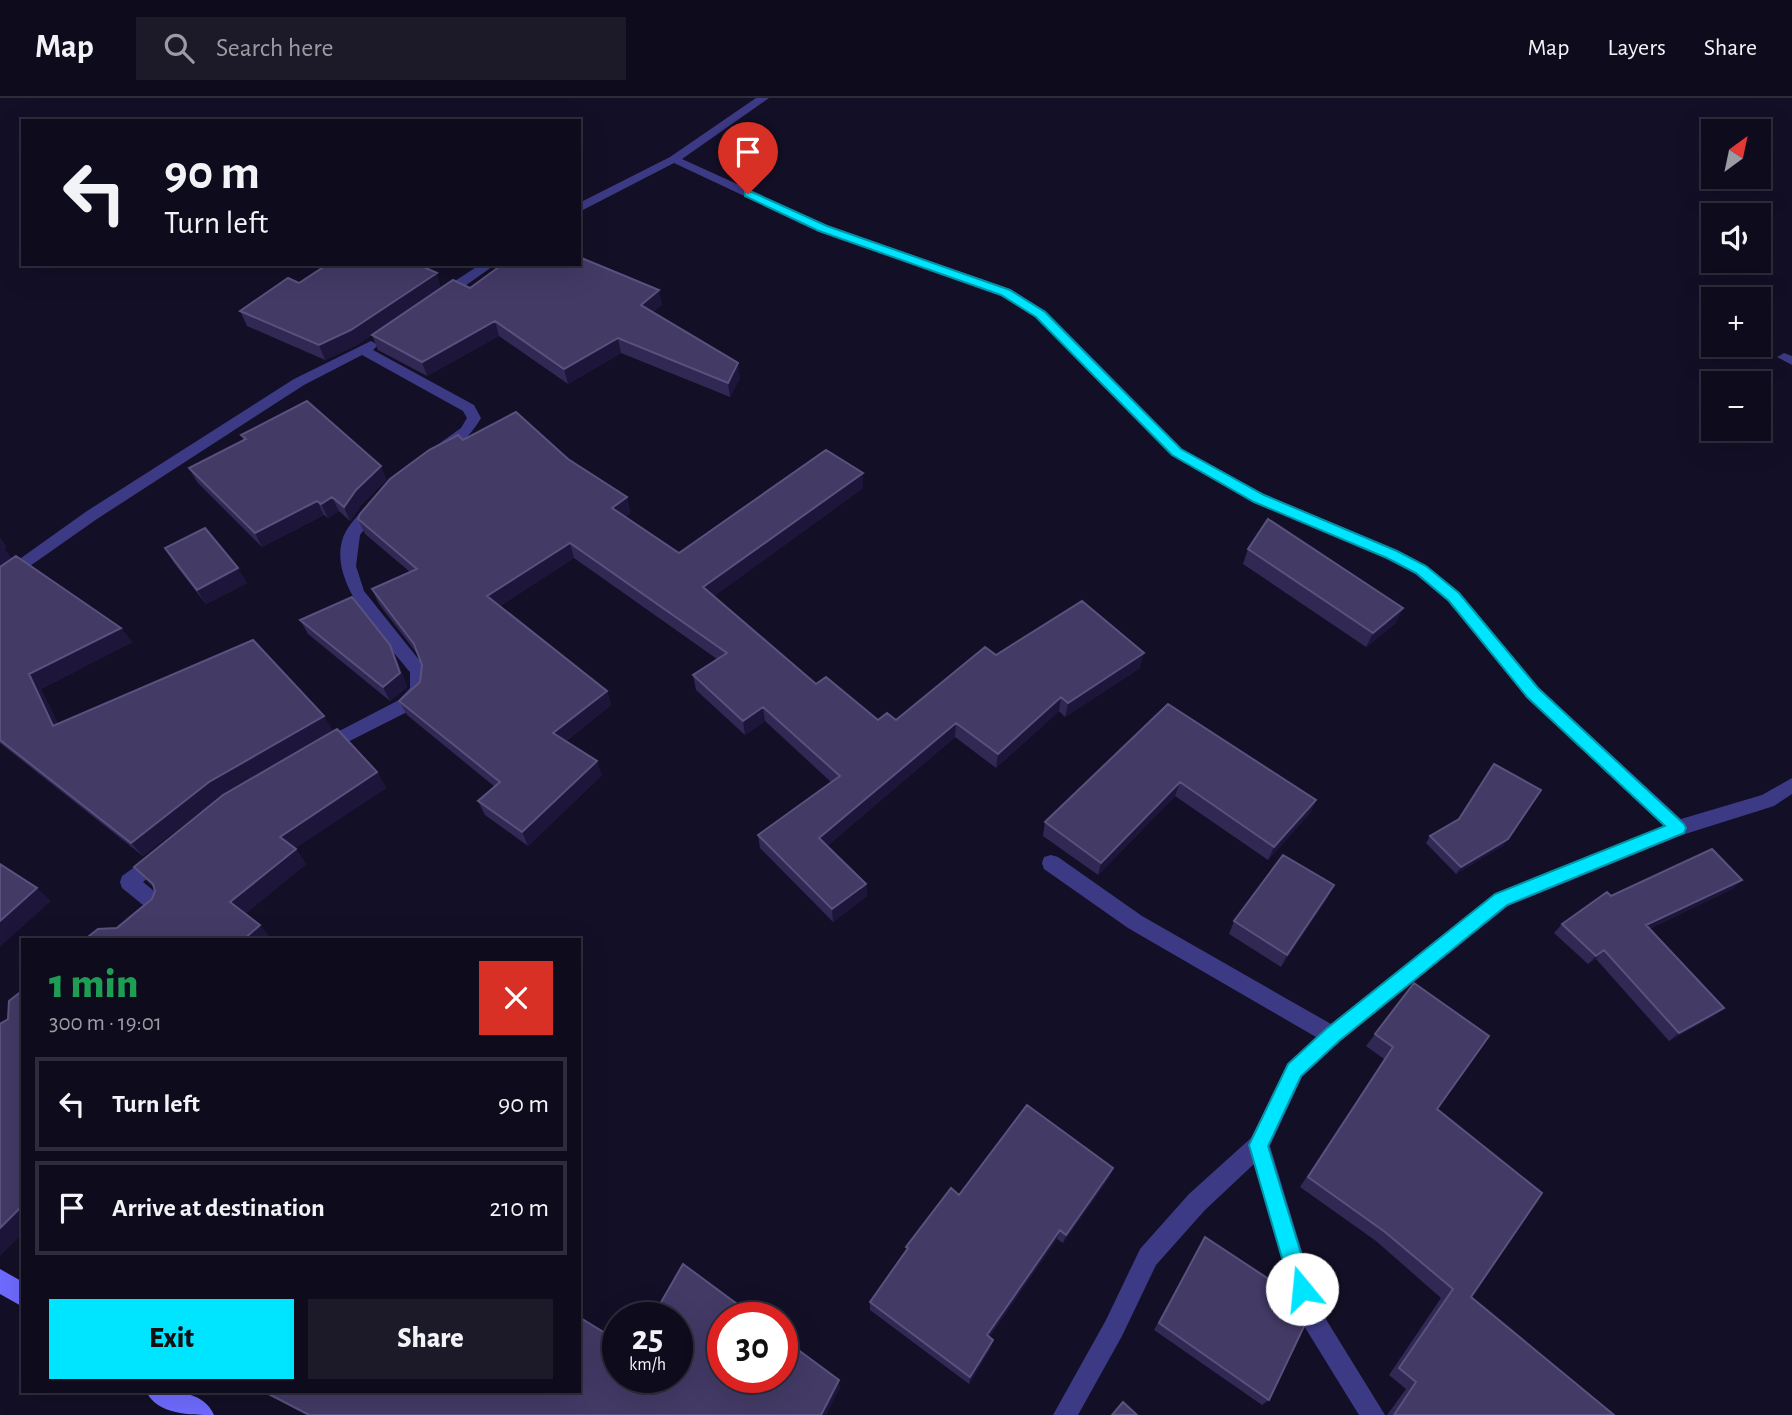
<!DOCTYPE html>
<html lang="en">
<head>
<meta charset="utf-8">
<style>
  :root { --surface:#0e0b1c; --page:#1c1929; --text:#f1f3f6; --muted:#9b9ba3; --line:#2e2b3b; --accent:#00e5ff }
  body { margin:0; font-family:"Alegreya Sans",sans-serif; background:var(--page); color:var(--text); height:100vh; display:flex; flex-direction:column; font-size:26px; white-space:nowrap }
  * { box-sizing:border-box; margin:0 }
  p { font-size:23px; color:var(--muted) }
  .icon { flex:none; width:38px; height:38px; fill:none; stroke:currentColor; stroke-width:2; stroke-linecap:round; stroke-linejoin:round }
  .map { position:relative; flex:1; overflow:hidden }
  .side { position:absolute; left:21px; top:840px; width:560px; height:455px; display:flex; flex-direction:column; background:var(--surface); border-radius:0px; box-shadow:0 7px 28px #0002,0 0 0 2px var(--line) }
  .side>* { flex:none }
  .banner { position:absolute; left:21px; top:21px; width:560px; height:147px; border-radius:0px; box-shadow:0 7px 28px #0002,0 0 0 2px var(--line); background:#0e0b1c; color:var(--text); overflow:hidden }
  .needle { width:46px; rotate:33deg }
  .fabs { position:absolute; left:1701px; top:21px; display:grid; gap:14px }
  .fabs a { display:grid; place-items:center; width:70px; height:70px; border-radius:0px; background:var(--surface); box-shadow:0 7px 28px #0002,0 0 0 2px var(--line); font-size:35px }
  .speed { position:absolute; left:602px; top:1204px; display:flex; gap:14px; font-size:35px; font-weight:700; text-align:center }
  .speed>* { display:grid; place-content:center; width:91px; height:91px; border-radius:50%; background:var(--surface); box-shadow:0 7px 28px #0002,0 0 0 2px var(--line); line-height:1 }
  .speed small { font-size:18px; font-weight:400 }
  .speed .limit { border:10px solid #d22; background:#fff; color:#111 }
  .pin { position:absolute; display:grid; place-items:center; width:60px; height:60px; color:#fff; margin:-72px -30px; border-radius:50% 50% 50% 0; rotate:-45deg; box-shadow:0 0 7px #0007 }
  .pin .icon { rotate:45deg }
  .me { position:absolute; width:77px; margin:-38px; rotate:343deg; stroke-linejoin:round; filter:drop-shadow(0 0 5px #0008) }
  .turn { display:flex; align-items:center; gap:24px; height:147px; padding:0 28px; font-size:32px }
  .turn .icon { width:91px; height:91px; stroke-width:2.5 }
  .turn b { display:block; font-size:49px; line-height:60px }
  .round { display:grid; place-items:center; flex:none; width:74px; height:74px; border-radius:0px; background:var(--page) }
  .headline { display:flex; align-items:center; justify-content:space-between; height:119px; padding:0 28px }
  h1 { font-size:42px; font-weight:800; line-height:52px; color:#1e9e55 }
  .cta { display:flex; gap:14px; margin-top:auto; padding:14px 28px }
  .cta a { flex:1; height:80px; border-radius:0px; background:var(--accent); color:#111; font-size:28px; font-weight:800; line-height:80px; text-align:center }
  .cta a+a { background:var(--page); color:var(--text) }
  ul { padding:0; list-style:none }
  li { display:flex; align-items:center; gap:21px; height:94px; margin:0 14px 10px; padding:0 14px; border:4px solid var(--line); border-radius:0px }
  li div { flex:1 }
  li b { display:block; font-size:26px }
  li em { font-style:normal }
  header { display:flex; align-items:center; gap:42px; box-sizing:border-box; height:98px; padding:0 35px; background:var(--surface); border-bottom:2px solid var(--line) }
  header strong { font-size:33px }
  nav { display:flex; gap:38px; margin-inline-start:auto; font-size:24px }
  .search { width:490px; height:63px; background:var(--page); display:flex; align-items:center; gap:18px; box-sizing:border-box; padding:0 24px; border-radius:0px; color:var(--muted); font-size:26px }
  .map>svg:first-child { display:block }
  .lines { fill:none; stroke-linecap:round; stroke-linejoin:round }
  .street { fill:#3d3a85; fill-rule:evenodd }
  .secondary { fill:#6f6bff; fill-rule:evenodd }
  .wall { fill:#312854 }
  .shaded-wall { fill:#1d163a }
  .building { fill:#433a66; stroke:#5a527e; stroke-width:2 }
  .route { fill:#00e5ff; stroke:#0095a6; stroke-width:2 }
</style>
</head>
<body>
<header>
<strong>Map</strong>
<div class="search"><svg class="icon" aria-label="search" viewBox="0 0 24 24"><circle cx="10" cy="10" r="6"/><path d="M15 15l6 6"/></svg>Search here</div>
<nav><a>Map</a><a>Layers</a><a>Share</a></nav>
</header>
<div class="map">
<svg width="1792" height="1317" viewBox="0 0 1792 1317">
  <rect width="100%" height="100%" fill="#130f26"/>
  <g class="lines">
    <!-- street -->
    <path class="street" d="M756,0H769L682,61L827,127L1010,191L1046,213L1182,351L1264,396L1397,452L1427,468L1460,495L1539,590L1681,721L1762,697L1792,680V696L1774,708L1682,737L1508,808L1339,944L1302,979L1270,1048L1319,1210L1385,1317H1359L1301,1223L1254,1066L1205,1112L1156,1167L1122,1238L1078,1317H1053L1106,1222L1140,1151L1189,1096L1251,1040L1288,965L1316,939L1128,830L1044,771L1042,765L1044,759L1051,757L1058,759L1142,818L1331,926L1494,796L1664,728L1527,600L1448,503L1415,476L1387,460L1254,404L1172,357L1036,219L1000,197L819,133L674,65L579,114V105L670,59Z
      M481,166H496L448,200H438V194Z
      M371,243L378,247L373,252L474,307L481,320C473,334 454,358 436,354L434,351L436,348L461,330L467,320L463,313L362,257L304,287L97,421L0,489V475L87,413L294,281Z
      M1784,255L1792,258V267L1777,259Z
      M375,402L383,407L360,437L356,468L364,493L424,568L427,592L411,612L322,657L316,655L313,650L316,645L399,602L410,590V574C384,541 321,479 346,433C352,423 362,413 370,403Z
      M157,753L164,755L166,761L164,767L143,784L164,801L166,807L164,813L129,842H105L108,836L143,807L122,790L120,784L122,778Z"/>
    <!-- secondary -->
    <path class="secondary" d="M0,1171L23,1184V1209L0,1196Z
      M146,1293C169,1293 203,1291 214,1317C191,1317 157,1317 146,1293Z"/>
  </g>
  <!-- wall -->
  <path class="wall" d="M299,185L441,190L357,247L325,262L247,228L240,213Z
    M470,190L662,206L653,214L740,280L730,299L621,255L568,286L499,238L427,278L378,252L372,237Z
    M241,337L381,368L386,382L362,406L350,423L339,413L328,420L324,417L262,449L197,384L189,370L244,342Z
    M463,342L568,361L627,399L630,415L625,419L679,455L863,375V390L714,498L816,586L878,622H896L996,557L1140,570L1065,619L1059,613L996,670L955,639L827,748L866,786L867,798L833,824L760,750L758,737L831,684L765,623L745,637L696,592L693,577L717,561L574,460L500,508L607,593L611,607L566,643L602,677L528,748L485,717L478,703L495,689L407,617L399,603L420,584L422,567L418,557L379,506L372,491L410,474L365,436L358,421Z
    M0,440L6,449L4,451L12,461L121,530L132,544L41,591L58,626L333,632L220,698L143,758L0,645Z
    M165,450L247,485L206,506L174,465Z
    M1248,451L1396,525L1366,549L1243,466Z
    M300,522L397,562L407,589L390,603L308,536Z
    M1168,606L1316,702L1310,715L1268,762L1175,698L1098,777L1043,738L1045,724Z
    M377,674L386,690L295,750L306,766L245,816L272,841L270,842H84L117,830L152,801L155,793L154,790L134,769Z
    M1430,738L1504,747L1456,776L1426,745Z
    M1742,782L1732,791L1649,831L1714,918L1669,943L1596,861L1588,866L1554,835L1562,826L1611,798Z
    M1328,799L1281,869L1229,836L1234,823Z
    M1414,885L1471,1199L1614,1317H1387L1406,1291L1389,1277L1441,1200L1376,1143L1300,1089L1384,961L1366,948Z
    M1113,1070L1109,1080L1063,1145L1057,1141L989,1239L991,1249L969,1286L870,1212V1204L906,1153V1149L959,1097Z
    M1205,1139L1269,1302L1262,1307L1154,1232Z"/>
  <!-- shaded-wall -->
  <path class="shaded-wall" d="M437,175L441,190L357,247L325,262L319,247Z
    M659,192L662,206L644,221L641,207Z
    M495,223L499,238L427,278L422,264Z
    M618,240L621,255L568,286L564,271Z
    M738,265L740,280L730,299L728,285Z
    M381,368L386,382L362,406L350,423L344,409L356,392Z
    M863,375V390L706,504L703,489Z
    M332,399L339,413L328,420L321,406Z
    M627,399L630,415L616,425L612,410Z
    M317,403L324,417L262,449L255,435Z
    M0,440L6,449L4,451L13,462L0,472Z
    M570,445L574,460L492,513L487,498Z
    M238,470L247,485L206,506L197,492Z
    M1403,510L1396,525L1366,549L1373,535Z
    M121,530L132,544L41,591L66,642L53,628L29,576Z
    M390,547L397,562L407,589L390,603L383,589Z
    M1144,555L1140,570L1065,619L1068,605Z
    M607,593L611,607L558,649L553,635Z
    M1061,599L1059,613L996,670L998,656Z
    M763,609L765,623L745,637L743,623Z
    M324,618L333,632L220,698L143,758L131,745L209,684Z
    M956,625L955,639L821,753L819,740Z
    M597,663L602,677L528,748L522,734Z
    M377,674L386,690L290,754L280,739Z
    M1180,684L1175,698L1098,777L1101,765Z
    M1316,702L1310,715L1268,762L1274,749Z
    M1508,741L1504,747L1456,776L1461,769Z
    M296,751L306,766L242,819L230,804Z
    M1742,782L1732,791L1638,836L1646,827Z
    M866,786L867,798L833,824L832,811Z
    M1334,787L1328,799L1281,869L1287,857Z
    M37,790L51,803L0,849V823Z
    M260,827L272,841L270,842H243Z
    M1604,852L1596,861L1588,866L1596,858Z
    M1724,910L1714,918L1669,943L1679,935Z
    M1113,1070L1109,1080L1063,1145L1066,1137Z
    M23,1107V1136L0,1158V1130Z
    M1060,1132L1057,1141L985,1244L987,1237Z
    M993,1242L991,1249L969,1286L970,1279Z
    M839,1282L840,1290L826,1317H821Z"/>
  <!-- building -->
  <path class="building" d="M579,159L659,192L641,207L738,265L728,285L618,240L564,271L495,223L422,264L372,237L453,182L470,190L503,166H579Z
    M328,166H417L437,175L351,232L319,247L240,213L288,180L299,185Z
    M307,303L381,368L356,392L344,409L332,399L321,406L317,403L255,435L189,370L246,341L241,337Z
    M516,314L568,361L627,399L612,410L679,455L826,352L863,375L703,489L816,586L826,579L878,622L887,615L896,622L985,549L996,557L1082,503L1144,555L1068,605L1061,599L998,656L956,625L819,740L866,786L832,811L758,737L840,678L763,609L743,623L693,577L727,555L570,445L487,498L607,593L553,635L597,663L522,734L478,703L500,684L399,603L420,584L422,567L414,546L372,491L417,471L358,421L360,416L390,381L429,352L458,337L463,342Z
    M1268,421L1403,510L1373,535L1248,451Z
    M205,430L238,470L197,492L165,450Z
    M16,458L121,530L29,576L53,628L253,542L324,618L209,684L131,745L0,642V469Z
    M352,499L390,547L400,575L383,589L300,522Z
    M1168,606L1316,702L1274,749L1180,684L1101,765L1045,724Z
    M337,631L377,674L280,739L296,751L230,804L260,827L243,842H84L98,831L117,830L152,801L155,793L153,786L134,769L223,697Z
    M1494,666L1541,692L1508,741L1461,769L1430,738L1459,721Z
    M1712,751L1742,782L1646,827L1724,910L1679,935L1604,852L1596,858L1562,826L1607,794L1611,798Z
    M1283,757L1334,787L1287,857L1234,823Z
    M0,766L37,790L0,823Z
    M1414,885L1489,938L1437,1011L1542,1095L1471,1199L1614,1317H1394L1416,1284L1399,1270L1453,1191L1385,1134L1308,1079L1393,949L1375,936Z
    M23,892V1107L0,1130V926L8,921L9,903Z
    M1027,1007L1113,1070L1066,1137L1060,1132L987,1237L993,1242L970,1279L870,1204L908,1150L906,1149L951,1090L959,1097Z
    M1205,1139L1302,1203L1308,1220L1269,1302L1159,1225Z
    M683,1166L756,1220H723V1279H782V1240L839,1282L821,1317H309L263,1293H579V1219L618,1243V1279H677V1220H652Z
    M1123,1304L1137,1317H1112Z"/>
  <!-- route -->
  <path class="route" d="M745,94H752L827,128L1010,192L1045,214L1181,351L1264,397L1397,453L1426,468L1459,495L1538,590L1684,726L1686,730L1684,735L1507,807L1339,943L1301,978L1268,1048L1312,1191L1309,1199L1302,1202L1295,1199L1291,1191L1249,1047L1288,966L1326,931L1495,796L1665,728L1527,599L1449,503L1416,475L1387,460L1254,404L1172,357L1036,219L1001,197L819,133L745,98Z"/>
</svg>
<div class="fabs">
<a><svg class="needle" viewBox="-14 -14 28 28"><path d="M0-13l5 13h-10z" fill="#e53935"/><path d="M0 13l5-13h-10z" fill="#9b9ba3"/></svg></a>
<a><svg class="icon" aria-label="sound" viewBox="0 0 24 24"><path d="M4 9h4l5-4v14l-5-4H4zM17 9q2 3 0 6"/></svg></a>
<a>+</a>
<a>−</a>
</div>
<div class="speed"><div>25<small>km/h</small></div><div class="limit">30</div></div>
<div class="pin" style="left:748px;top:96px;background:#d93025"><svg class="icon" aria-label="arrive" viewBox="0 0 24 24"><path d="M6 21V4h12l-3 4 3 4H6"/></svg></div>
<svg class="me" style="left:1302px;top:1191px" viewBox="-20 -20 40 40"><circle r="19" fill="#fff"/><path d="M0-13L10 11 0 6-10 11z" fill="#00e5ff"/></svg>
<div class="banner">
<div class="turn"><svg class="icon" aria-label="left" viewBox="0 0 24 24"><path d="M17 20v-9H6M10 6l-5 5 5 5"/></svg><div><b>90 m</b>Turn left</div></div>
</div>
<section class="side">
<div class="headline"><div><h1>1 min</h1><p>300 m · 19:01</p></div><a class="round" style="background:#d93025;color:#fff"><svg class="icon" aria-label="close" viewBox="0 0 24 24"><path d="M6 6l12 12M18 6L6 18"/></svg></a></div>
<ul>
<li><svg class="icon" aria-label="left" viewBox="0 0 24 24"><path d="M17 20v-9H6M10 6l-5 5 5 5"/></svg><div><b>Turn left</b></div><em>90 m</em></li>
<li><svg class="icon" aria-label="arrive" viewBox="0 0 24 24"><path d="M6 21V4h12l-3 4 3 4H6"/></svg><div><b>Arrive at destination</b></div><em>210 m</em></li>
</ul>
<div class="cta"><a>Exit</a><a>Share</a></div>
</section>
</div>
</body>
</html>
